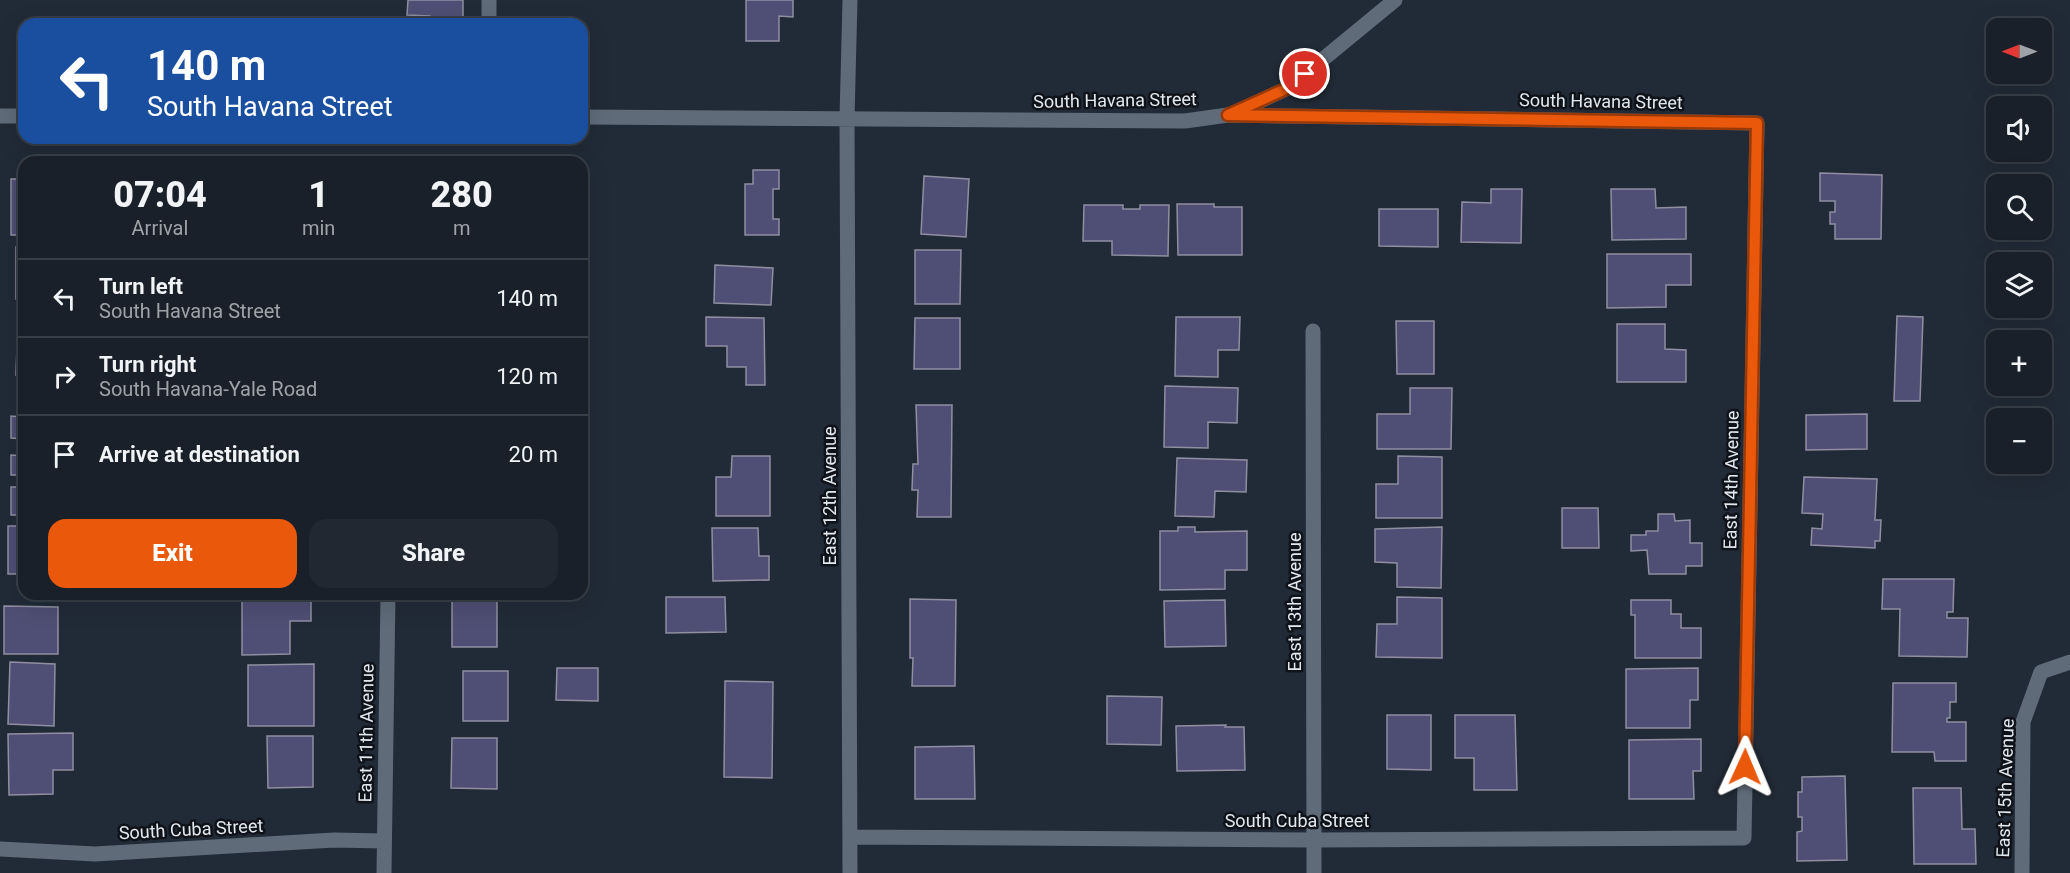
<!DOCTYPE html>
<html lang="en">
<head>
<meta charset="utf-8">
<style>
  :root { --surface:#192029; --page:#222831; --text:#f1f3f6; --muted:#9fa3a8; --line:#373e46; --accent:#ea580c }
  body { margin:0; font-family:Roboto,sans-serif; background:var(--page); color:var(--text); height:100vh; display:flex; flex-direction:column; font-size:22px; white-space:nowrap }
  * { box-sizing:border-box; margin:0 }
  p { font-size:20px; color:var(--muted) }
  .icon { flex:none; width:33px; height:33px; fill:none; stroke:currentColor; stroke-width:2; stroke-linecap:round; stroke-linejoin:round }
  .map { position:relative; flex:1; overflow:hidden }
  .details { position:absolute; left:18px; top:156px; width:570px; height:444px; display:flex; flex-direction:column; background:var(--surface); border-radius:18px; box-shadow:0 6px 24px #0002,0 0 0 2px var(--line) }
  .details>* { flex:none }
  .banner { position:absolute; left:18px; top:18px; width:570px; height:126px; border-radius:18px; box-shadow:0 6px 24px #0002,0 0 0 2px var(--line); background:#1a4fa0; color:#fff; overflow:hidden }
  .needle { width:39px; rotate:270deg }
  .fabs { position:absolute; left:1986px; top:18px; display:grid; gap:12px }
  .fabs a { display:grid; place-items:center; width:66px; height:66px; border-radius:12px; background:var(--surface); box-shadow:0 6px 24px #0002,0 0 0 2px var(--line); font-size:30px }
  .pin { position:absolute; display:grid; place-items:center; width:51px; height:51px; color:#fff; margin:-26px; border:3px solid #fff; border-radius:50%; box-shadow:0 2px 6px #0007 }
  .me { position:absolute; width:66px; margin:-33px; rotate:1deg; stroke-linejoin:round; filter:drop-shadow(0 0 4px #0008) }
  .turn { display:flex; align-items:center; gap:21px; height:126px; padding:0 30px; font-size:27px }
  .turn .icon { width:78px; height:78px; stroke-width:2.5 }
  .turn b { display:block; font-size:42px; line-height:51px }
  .eta { display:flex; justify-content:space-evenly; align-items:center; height:102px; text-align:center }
  .eta b { font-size:36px; font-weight:800; line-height:42px }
  .primary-button { display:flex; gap:12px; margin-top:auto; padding:12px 30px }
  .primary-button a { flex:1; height:69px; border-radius:18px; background:var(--accent); color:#fff; font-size:24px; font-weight:800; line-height:69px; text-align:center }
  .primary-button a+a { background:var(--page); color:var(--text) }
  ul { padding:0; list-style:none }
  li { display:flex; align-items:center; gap:18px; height:78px; padding:0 30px; border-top:2px solid var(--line) }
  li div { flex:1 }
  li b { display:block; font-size:22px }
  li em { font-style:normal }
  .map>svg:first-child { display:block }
  .building { fill:#4f4e74; stroke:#8f8fa1; stroke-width:1.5 }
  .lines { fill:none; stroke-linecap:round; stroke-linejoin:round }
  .minor { stroke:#5f6b79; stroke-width:15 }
  .route-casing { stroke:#983908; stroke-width:15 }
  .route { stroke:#ea580c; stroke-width:10 }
  .labels { text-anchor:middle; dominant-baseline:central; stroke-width:5; stroke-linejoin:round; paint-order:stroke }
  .street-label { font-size:18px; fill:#e1e8f0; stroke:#0f1319 }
</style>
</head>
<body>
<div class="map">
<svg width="2070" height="873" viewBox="0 0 2070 873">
  <rect width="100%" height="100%" fill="#212b37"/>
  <!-- building -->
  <path class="building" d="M408,0H463V24H430V16L407,15Z
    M746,0H793V17L779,16V41H746Z
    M753,170H779V189H773V219H779V235H745V184H753Z
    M1820,173L1882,175L1881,239H1835V224H1830V212H1835V201H1820Z
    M924,176L969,179L966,237L921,234Z
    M11,179H24V235H11Z
    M1491,189H1522L1521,243L1461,242L1462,202L1491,203Z
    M1611,189H1655L1656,208L1686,207V239L1612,240Z
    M1177,204H1214V207H1242V255H1178Z
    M1084,205H1123V209H1140V205H1169L1168,256L1112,255V241H1083Z
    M1379,209H1438V247L1379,246Z
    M16,247H24V299H16Z
    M915,250H961L960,304H915Z
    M1607,254H1691V285H1666V307L1607,308Z
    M715,265L773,268L771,305L714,303Z
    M1897,316L1923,317L1920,401H1894Z
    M706,317L764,318L765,385H746V367H727V346H706Z
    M1176,317H1240L1239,350H1218V377L1175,376Z
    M915,318H960V369H914Z
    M1396,321H1434V374H1397Z
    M1617,324H1665V349L1686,350V382H1617Z
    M17,346H24V375H16Z
    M1165,386L1238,388L1237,423L1208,422V448L1164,447Z
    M23,387L24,439L11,438V416L23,417Z
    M1410,388H1452L1451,449H1377V414H1410Z
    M916,405H952L951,517H917L918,490H912L913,464H918Z
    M1867,414V449L1806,450V415Z
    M11,455L24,456V515H11V487H24V475H11Z
    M732,456H770V516H716V477H731Z
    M1398,456L1442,457V518H1376V484H1398Z
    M1177,458L1247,460L1246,492L1215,491L1214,517L1175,516Z
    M1804,477L1877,479L1875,520H1881L1880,541H1875V548L1811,545L1812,528L1822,529L1823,514L1802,513Z
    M1562,508H1598L1599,548H1562Z
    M1658,514H1674L1675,521L1690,520V543H1702V566H1686V574H1649L1647,550L1631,551V535H1646V531H1658Z
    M8,526H24V584H17V574H8Z
    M1178,527H1195V532L1247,531V570H1225V589L1160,590V531H1178Z
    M1442,527L1441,588L1397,587V563L1375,562V529Z
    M712,528H758L759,556H769V580L713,581Z
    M1883,579H1954L1953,612H1947V618H1968L1967,657L1899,656L1900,609H1882Z
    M242,596H311V621H290V654L242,655Z
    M452,596H497V647H452Z
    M666,597H725L726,632L666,633Z
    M1397,597L1442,598V658L1376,657L1377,624H1397Z
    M910,599L956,600L955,686H912L913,658H910Z
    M1225,600L1226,646L1165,647L1164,601Z
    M1631,600H1671V614H1681V628H1701V658H1635V615H1631Z
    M4,606L58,607V654H4Z
    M10,662L55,664L54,726L8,724Z
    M314,664V726H248V665Z
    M557,668H598V701L556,700Z
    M1698,668V700H1690V728H1626V669Z
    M463,671H508V721H463Z
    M725,681L773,682L772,778L724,777Z
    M1893,683H1956V702H1950V718H1947V722H1966V761H1935L1934,752H1892Z
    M1107,696L1162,697L1161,745L1107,744Z
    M1387,715H1431V770L1387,769Z
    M1455,715H1515L1517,790H1474V758H1455Z
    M1226,725L1225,727H1244L1245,770L1177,771L1176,726Z
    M73,733V770H53V794L9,795L8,734Z
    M267,736H313V787L268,788Z
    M452,738H497V789L451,788Z
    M1701,739V771H1693L1694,799H1629V740Z
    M974,746L975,799H915V747Z
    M1845,776L1847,860L1797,861V832L1802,831V817H1798V792H1802V777Z
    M1913,788H1961L1962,829H1975L1976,864H1914Z"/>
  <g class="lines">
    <!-- minor -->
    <path class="minor" d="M489,0V24
      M850,0L847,118L850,873
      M1234,113L1288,88L1395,0
      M0,116H24
      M582,117L1185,121L1228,115L1757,123L1744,838L1314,840L850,837
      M1313,331L1314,873
      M0,849L95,854L334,840L384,841
      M384,873L388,594
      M2022,873L2023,722L2041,672L2070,662"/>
  </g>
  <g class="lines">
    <defs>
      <path id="route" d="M1305,74L1288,88L1228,115L1757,123L1745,767"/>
    </defs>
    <!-- route casing -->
    <use href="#route" class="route-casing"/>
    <!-- route -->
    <use href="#route" class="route"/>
  </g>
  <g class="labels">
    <!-- street labels -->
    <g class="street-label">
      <text transform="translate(1115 100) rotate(-1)">South Havana Street</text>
      <text transform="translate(1601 101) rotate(1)">South Havana Street</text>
      <text transform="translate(1731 480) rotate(-89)">East 14th Avenue</text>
      <text transform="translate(829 496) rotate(-90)">East 12th Avenue</text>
      <text transform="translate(1294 602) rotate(-90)">East 13th Avenue</text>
      <text transform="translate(366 733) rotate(-89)">East 11th Avenue</text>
      <text transform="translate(2005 788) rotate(-88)">East 15th Avenue</text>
      <text x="1297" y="820">South Cuba Street</text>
      <text transform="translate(191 829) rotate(-3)">South Cuba Street</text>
    </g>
  </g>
</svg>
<div class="fabs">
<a><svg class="needle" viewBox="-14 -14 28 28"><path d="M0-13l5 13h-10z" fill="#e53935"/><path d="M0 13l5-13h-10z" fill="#9fa3a8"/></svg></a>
<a><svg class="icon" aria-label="sound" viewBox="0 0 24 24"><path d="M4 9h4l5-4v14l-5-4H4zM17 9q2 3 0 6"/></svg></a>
<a><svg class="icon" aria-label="search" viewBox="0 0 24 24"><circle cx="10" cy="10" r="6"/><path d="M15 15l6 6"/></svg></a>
<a><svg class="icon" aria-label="layers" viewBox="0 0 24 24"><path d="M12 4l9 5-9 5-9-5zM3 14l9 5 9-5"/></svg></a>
<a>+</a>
<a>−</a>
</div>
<div class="pin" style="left:1305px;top:74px;background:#d93025"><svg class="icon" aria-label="arrive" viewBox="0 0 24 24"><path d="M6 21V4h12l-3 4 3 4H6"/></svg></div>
<svg class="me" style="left:1745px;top:767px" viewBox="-20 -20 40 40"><path d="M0-17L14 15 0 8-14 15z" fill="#ea580c" stroke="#fff" stroke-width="4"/></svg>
<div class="banner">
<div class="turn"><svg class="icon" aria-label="left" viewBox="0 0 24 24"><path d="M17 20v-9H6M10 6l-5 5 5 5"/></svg><div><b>140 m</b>South Havana Street</div></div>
</div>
<section class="details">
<div class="eta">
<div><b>07:04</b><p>Arrival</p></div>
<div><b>1</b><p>min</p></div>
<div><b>280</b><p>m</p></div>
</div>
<ul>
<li><svg class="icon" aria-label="left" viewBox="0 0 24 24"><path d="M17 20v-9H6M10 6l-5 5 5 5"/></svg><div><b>Turn left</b><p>South Havana Street</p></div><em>140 m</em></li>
<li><svg class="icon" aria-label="right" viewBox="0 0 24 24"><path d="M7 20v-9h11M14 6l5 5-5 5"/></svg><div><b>Turn right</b><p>South Havana-Yale Road</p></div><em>120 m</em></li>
<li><svg class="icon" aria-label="arrive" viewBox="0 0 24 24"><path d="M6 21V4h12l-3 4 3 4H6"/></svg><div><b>Arrive at destination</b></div><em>20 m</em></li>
</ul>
<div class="primary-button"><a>Exit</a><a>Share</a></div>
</section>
</div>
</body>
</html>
